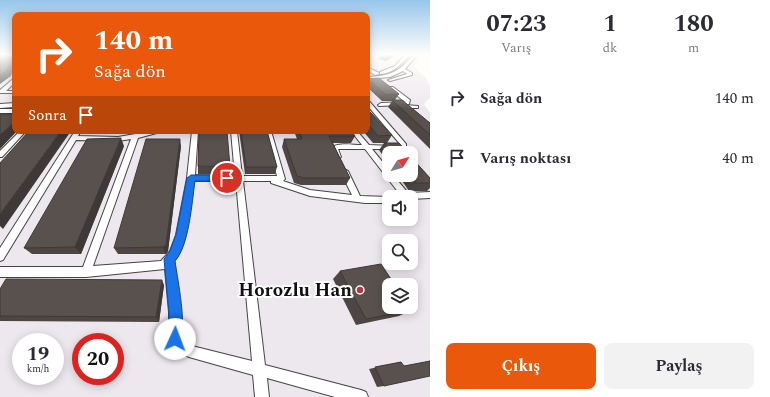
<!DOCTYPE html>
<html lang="tr">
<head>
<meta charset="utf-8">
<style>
  :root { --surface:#fff; --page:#f2f2f3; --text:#2b2b33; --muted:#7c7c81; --accent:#ea580c }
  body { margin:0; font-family:Spectral,serif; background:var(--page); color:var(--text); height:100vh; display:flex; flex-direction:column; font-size:15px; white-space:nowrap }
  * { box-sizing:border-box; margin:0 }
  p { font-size:13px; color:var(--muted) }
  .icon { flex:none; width:22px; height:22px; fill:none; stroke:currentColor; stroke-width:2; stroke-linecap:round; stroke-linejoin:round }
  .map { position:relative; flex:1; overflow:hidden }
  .sheet { display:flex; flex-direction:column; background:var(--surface); width:340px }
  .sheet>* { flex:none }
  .top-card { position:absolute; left:12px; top:12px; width:358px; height:122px; border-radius:8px; box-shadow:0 2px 10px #0003; background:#ea580c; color:#fff; overflow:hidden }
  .needle { width:26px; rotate:53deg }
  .controls { position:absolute; left:382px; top:146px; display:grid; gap:8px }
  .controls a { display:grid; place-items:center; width:36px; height:36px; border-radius:8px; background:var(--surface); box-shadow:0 2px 10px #0003; font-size:20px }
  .speed { position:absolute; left:12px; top:333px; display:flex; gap:8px; font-size:20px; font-weight:700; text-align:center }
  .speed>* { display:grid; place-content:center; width:52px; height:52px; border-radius:50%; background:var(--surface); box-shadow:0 2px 10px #0003; line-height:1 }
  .speed small { font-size:10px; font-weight:400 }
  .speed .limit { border:6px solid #d22; background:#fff; color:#111 }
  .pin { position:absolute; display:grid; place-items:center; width:34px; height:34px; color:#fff; margin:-17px; border:2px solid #fff; border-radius:50%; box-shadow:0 1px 4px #0007 }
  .me { position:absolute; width:44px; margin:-22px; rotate:2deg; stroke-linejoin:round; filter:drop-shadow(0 0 3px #0008) }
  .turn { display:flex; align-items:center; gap:14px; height:84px; padding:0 16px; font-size:18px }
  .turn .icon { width:52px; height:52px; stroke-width:2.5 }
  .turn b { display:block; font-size:28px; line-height:34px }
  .then { display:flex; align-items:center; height:38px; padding:0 16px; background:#0003; gap:8px; font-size:15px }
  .eta { display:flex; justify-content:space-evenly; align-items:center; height:68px; text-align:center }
  .eta b { font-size:24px; font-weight:700; line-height:28px }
  .button { display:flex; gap:8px; margin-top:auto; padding:8px 16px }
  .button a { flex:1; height:46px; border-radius:8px; background:var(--accent); color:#fff; font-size:16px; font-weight:700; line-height:46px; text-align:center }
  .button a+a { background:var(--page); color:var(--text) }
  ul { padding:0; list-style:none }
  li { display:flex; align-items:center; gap:12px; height:60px; padding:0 16px }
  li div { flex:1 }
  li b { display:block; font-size:15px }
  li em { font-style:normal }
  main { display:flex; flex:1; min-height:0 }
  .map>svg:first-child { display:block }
  .industrial { fill:#ede7ee; fill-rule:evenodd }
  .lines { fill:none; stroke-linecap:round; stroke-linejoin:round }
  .minor-casing { stroke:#444; stroke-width:2 }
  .minor { fill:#fff; fill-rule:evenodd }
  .wall { fill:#4d4643 }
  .shaded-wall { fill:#3e3937 }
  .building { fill:#59514e; stroke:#3e3937 }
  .route { fill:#1a73e8; stroke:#114b97 }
  .poi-dot { fill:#b33747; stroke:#fff; stroke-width:1.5 }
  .labels { text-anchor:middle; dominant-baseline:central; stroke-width:4; stroke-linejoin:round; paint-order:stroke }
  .near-poi-label { font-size:19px; font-weight:bold; fill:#111; stroke:#fff; text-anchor:end }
</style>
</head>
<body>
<main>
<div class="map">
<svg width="430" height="397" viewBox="0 0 430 397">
  <rect width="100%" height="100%" fill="#fefcf6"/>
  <!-- industrial -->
  <path class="industrial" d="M0,54H15V131H367V54H422L414,67L426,78L430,87V97L424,104L430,113V397H0ZM389,153H411V175H389ZM389,197H411V219H389ZM389,241H411V263H389ZM389,285H411V307H389ZM21,342H55V376H21ZM81,342H115V376H81Z"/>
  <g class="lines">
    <defs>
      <path id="minor" d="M367,54H372L367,57Z
        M406,54H410C402,63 393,74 380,74V72L395,66Z
        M414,54H418L405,69L412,73V75L390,81L388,80L407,74L403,71L390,77L367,79V77C391,76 399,72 414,54Z
        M367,67L379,73V74L375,75L367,70Z
        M13,79H15V82L6,91H15V93H0V90Z
        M389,87H393L410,100L409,104L405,105L418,106V108H402L400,107V105L379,106L378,105L381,103L405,102L389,89Z
        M367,100L369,101L406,144V146L402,148L406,153H399L395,147L396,146L400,144L367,105Z
        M15,103V107L0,108V104Z
        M0,109H15V113H0Z
        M20,131H26L2,157H0V151Z
        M75,131H81L78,136L118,137L153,131H164L138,138L93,266L161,261L170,251L176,235L187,178L192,131H198L195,175L235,176L231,131H237L242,176H277L265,131H271L285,179L283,181L310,190L352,195L340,171L344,169L348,171L360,196L389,197V203H365L310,196L271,183V181H243L265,365L361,390L366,392L368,397H335L267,378L269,397H255L253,375L189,357L185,355L171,343L169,339V312L165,269L86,277H0V267H83L131,139L118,141L76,140L3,260L0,261V248ZM194,181H236L252,361L192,346L181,336V312L174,261C188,246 191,201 194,181Z
        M351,131H357L369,145L393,146V148L391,149H372L389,170V175H393L408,193L430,192V198L411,199V197H402L365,149H338L341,157L338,159H336L331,148C338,142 352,145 362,145Z"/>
    </defs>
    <!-- minor casing -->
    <use href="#minor" class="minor-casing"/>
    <!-- minor -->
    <use href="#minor" class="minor"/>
  </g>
  <!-- wall -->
  <path class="wall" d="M381,54L394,56L386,61L378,59Z
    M368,79L399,94L395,100L430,123V149L388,107L392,101H382L367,87V81Z
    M367,111L392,135L387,143H373L363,131H367Z
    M239,131H267L277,167L275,174H245Z
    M294,131H351L355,136L351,143H333L350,178L346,185H301L294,183L282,147L284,139H297Z
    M384,143L408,153H389V164L379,150Z
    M124,146L81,254H32L24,248Z
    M181,146L168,251L166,254H118L114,248Z
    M198,166L230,167V174H198Z
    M398,175H411L430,178V188L427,191H409Z
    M340,271L412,310L399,316L356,325L333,279Z
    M164,285L159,322L0,321V289Z
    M401,362L384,386L377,387L369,369Z"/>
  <!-- shaded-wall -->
  <path class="shaded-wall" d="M10,54H15V63L11,76L0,84V75Z
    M392,54H396L394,56L386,61L389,55Z
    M15,121V131H17L0,149V135Z
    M61,131H71L3,229L0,226V214Z
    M121,138L124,146L81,254L75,247Z
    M180,139L181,146L168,251L166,254L163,247Z
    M162,280L164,285L159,322L156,317Z"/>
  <!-- building -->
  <path class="building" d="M1,54H13L7,70L0,75V56Z
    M382,54H392L389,55Z
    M379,78L399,94L386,95L368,79Z
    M392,100H402L430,123V135Z
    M367,111H369L392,135L378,136L367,123Z
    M0,114H15V121L0,135Z
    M29,131H61L0,214V163Z
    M199,131H227L230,167L198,166Z
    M241,131H267L277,167H246Z
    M299,131H351L355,136H329L350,178H304L297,176L284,139H302Z
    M121,138L75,247L24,248L87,139Z
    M146,139H180L166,245L163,247L114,248Z
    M384,143H399L408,153H392Z
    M411,157L430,178V183H416L410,175H411Z
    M381,264L395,285H389V307H410L412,310L366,319L340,271Z
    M6,279L162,280L156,317L0,316V289Z
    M430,361V376L384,386L375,367L401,362L404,366Z"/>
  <!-- sky -->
  <linearGradient id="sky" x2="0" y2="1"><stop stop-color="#97c6eb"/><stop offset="0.5" stop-color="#fffefb"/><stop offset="1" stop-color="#fffefb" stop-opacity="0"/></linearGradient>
  <rect width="430" height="109" fill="url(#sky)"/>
  <!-- route -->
  <path class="route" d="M191,175H227L232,178L227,181H195C192,202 189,246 175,261C178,282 187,325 180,344L175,346L170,344L168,339L169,312L164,259L170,251L176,235L187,178Z"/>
  <!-- markers -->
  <circle class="poi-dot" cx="360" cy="290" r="4"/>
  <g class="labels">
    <!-- near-poi labels -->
    <g class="near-poi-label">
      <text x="352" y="290">Horozlu Han</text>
    </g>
  </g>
</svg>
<div class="controls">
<a><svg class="needle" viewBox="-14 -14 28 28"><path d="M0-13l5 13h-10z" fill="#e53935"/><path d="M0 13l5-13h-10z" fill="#7c7c81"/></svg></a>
<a><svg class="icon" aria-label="sound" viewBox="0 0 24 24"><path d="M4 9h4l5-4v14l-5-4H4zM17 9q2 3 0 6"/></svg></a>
<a><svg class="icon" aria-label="search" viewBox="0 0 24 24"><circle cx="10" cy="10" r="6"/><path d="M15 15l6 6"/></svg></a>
<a><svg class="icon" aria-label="layers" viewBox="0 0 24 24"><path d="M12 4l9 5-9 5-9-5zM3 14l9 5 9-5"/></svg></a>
</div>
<div class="speed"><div>19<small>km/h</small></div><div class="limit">20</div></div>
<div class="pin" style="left:227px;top:178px;background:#d93025"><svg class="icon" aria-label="arrive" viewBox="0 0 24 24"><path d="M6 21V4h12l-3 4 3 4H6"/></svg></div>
<svg class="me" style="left:175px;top:339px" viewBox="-20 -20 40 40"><circle r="19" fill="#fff"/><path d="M0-13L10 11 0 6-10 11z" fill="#1a73e8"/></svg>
<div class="top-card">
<div class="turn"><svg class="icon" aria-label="right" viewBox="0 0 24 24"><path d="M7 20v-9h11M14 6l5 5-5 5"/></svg><div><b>140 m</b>Sağa dön</div></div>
<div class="then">Sonra<svg class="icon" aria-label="arrive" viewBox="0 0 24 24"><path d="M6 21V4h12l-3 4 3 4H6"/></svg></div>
</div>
</div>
<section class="sheet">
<div class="eta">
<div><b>07:23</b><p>Varış</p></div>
<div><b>1</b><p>dk</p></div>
<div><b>180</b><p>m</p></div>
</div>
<ul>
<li><svg class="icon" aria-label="right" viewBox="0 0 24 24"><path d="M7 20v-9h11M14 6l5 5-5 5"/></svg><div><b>Sağa dön</b></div><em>140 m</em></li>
<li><svg class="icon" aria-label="arrive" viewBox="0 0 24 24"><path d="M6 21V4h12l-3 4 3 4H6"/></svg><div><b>Varış noktası</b></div><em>40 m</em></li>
</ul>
<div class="button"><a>Çıkış</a><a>Paylaş</a></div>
</section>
</main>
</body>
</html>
